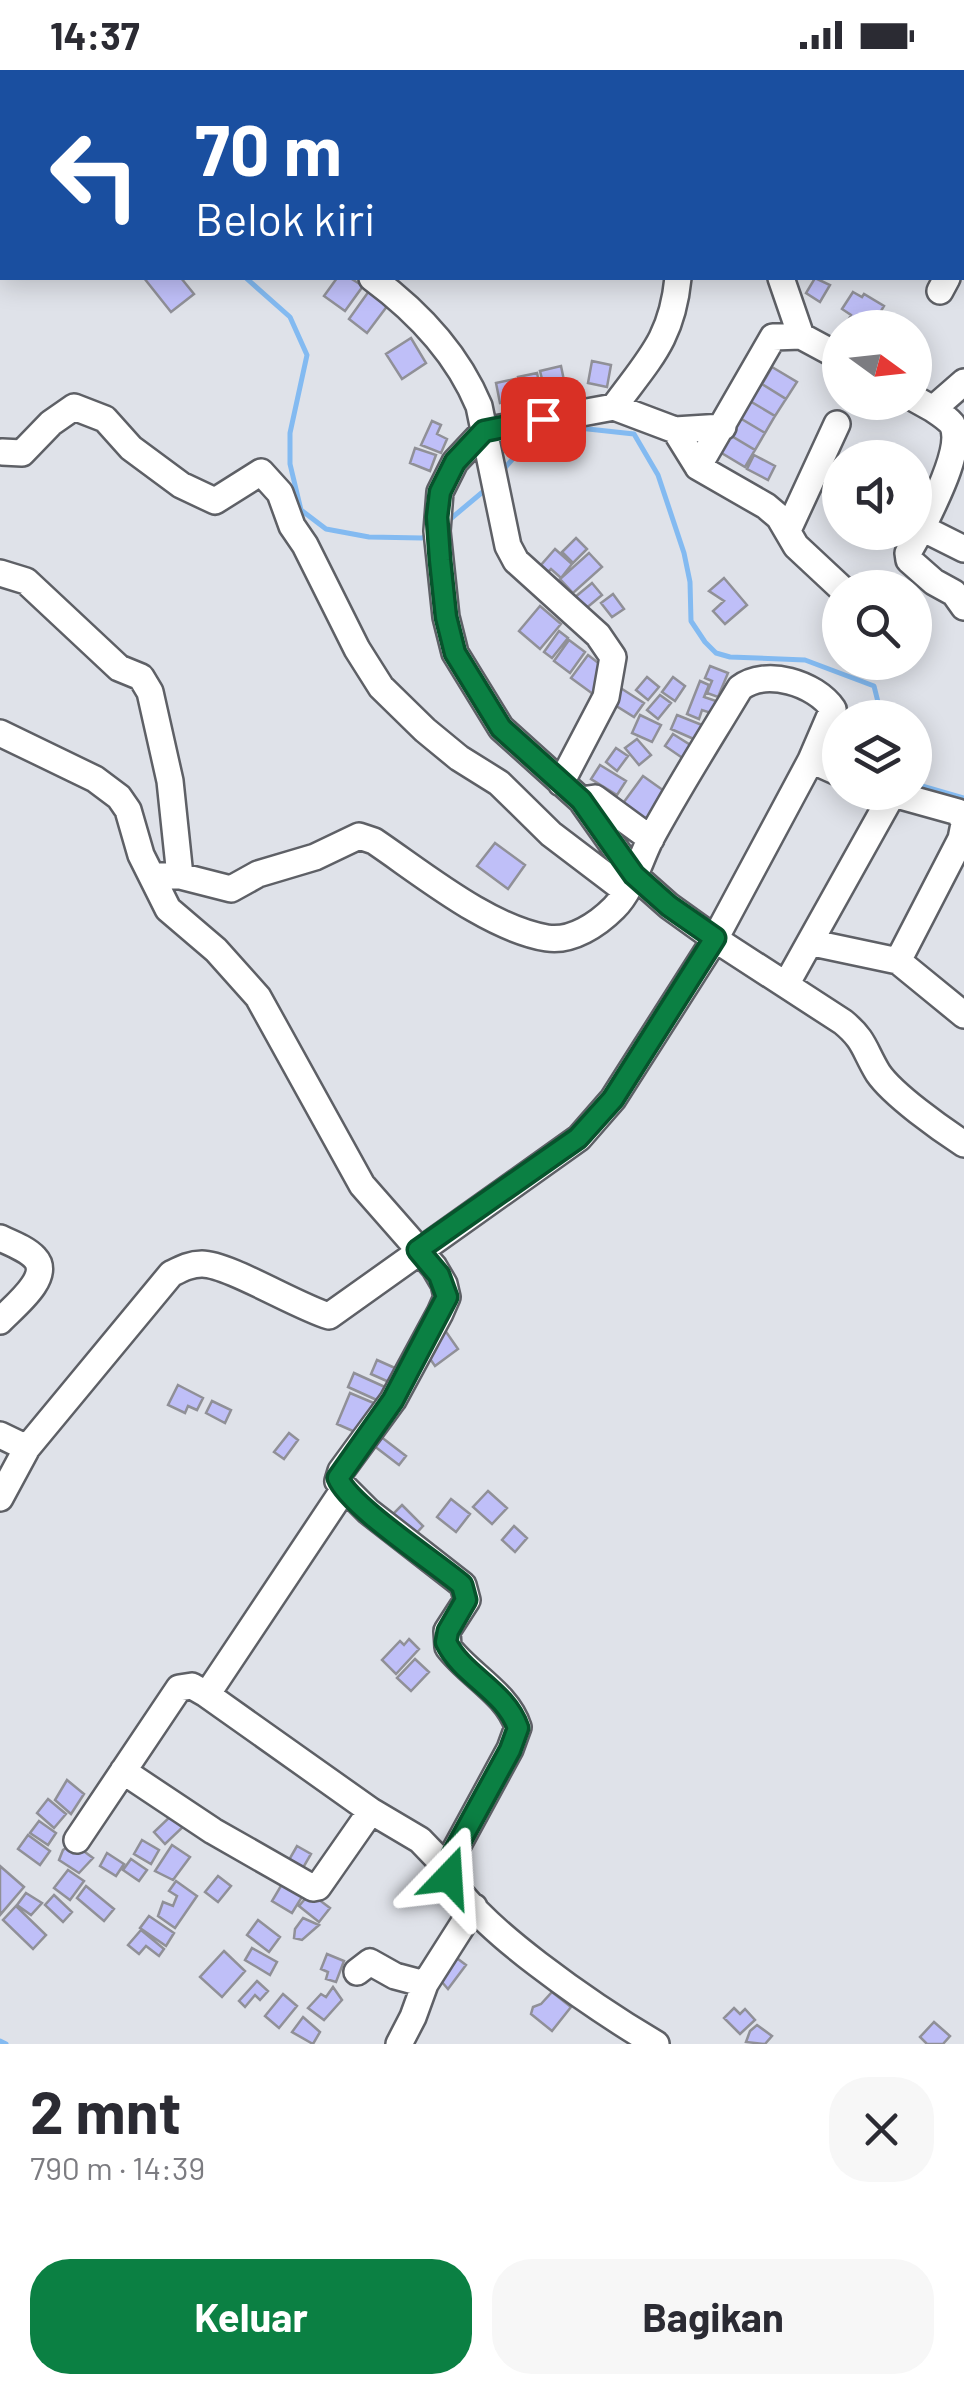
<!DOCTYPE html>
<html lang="id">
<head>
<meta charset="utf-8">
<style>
  :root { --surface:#fff; --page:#f7f7f7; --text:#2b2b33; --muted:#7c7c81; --accent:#0b8043 }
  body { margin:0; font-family:Barlow,sans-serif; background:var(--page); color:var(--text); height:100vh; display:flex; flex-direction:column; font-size:38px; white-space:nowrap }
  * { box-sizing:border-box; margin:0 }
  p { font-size:32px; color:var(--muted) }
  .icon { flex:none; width:55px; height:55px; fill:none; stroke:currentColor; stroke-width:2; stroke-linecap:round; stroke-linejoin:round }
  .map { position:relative; height:1974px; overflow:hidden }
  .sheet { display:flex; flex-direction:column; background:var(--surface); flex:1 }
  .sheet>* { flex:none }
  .top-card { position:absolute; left:0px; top:0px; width:965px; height:210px; box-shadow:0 5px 25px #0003; background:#1a4fa0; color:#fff; overflow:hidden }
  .needle { width:65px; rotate:105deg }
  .buttons { position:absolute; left:822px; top:240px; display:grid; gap:20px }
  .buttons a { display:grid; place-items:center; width:110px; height:110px; border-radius:50%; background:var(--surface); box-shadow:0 5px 25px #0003; font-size:50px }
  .pin { position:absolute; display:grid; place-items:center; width:85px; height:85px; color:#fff; margin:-42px; border-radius:20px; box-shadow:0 5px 15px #0006 }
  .me { position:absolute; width:110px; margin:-55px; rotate:20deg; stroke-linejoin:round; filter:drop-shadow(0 0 8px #0008) }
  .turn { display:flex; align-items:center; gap:35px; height:210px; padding:0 30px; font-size:45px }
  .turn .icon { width:130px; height:130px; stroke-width:2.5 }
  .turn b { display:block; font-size:70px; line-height:85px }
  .round { display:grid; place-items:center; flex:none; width:105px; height:105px; border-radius:40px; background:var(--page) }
  .headline { display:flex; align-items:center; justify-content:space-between; height:170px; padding:0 30px }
  h1 { font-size:60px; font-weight:700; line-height:75px }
  .button { display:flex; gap:20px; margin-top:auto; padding:20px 30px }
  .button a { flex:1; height:115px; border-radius:40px; background:var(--accent); color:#fff; font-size:40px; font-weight:700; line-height:115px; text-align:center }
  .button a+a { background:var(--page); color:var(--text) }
  .status { display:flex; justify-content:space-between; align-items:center; height:70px; padding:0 50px; background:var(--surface); direction:ltr }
  .status svg { height:28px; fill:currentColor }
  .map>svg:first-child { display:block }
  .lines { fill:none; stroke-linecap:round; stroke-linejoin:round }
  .stream { stroke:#83baf1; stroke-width:5 }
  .building { fill:#bfbff8; stroke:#909097; stroke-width:2.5 }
  .minor-casing { stroke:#5e6066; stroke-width:30 }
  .minor { stroke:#fff; stroke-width:25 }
  .route-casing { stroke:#07532c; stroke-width:25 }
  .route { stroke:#0b8043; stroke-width:18 }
</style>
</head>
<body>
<div class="status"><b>14:37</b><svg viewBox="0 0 49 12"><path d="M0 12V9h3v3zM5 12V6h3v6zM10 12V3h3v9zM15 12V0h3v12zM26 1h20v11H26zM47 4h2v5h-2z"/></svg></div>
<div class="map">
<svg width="964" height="1974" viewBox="0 0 964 1974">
  <rect width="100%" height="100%" fill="#dfe2e9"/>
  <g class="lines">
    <!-- stream -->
    <path class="stream" d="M0,144H2
      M246,208L290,247L307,285L290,363V394L301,440L326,459L369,467L422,468L430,463
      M503,400L525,375L579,358L634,364L658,405L684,483L690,512L691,551L705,572L716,583L730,587L805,590L874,616L882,648
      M448,451L485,420
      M915,714L964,728
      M0,1971L6,1974"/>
  </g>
  <!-- building -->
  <path class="building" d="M144,208H181L194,224L171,242Z
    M337,208H350L363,216L345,241L324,226Z
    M815,208L830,215L820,232L806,223Z
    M369,221L388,235L367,263L349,249Z
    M853,222L862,227L864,224L884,236L871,258H844L851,245L842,239Z
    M411,268L426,293L402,309L386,284Z
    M592,291L611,295L607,317L588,313Z
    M561,296L566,320L546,325L540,301Z
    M772,297L797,312L786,329L762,314Z
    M537,303L542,325L524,330L518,307Z
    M515,309L519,329L500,333L496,313Z
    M762,314L786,329L775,346L750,331Z
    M750,331L775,346L765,363L740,348Z
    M740,348L765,363L755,380L730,365Z
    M432,351L441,355L437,364L447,369L441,383L421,375Z
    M730,365L755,380L745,397L720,382Z
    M415,378L436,385L430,401L410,393Z
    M754,385L775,396L768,410L747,399Z
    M576,468L587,479L573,493L562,482Z
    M555,479L572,494L561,508L551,499L548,502L541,495Z
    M589,483L602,497L573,523L560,509Z
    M724,508L747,535L725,554L713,541L724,531L709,521Z
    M592,513L602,525L584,540L574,528Z
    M613,524L624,539L612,547L601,533Z
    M540,536L561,554L540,579L519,561Z
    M559,561L568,568L552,588L544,582Z
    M569,570L585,582L570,603L554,591Z
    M588,585L610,602L593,624L571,608Z
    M710,596L728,603L718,627L707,623L712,611L705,608Z
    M647,607L659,617L648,630L636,620Z
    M673,607L685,616L675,631L662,622Z
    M700,611L709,615L704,627L716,631L711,643L702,640L699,649L687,644Z
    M619,617L644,633L634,647L610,632Z
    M660,625L671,633L658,649L647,640Z
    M640,645L661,655L652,672L632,663Z
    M677,645L702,655L696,670L671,659Z
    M673,664L692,676L684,689L665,676Z
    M637,669L651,685L639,695L625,678Z
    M616,678L628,686L617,701L606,692Z
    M600,695L626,711L617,725L591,709Z
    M643,706L667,723L645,754L621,736Z
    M495,773L525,795L508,819L477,796Z
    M442,1256L458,1279L435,1296L426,1283Z
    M377,1290L395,1298L389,1312L371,1304Z
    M354,1303L385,1317L379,1331L348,1317Z
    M178,1315L203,1328L197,1340L188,1336L185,1343L168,1335Z
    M350,1323L376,1334L362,1365L337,1354Z
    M212,1331L231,1340L225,1353L206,1343Z
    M289,1363L298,1370L284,1389L274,1382Z
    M376,1363L406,1386L399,1395L369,1372Z
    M488,1421L507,1438L492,1454L473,1437Z
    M451,1429L470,1444L456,1462L437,1447Z
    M402,1435L423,1456L410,1470L388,1449Z
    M514,1456L527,1468L515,1482L502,1470Z
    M409,1569L419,1579L396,1604L382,1590L400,1571L404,1575Z
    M415,1589L429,1602L411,1621L397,1608Z
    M67,1710L84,1724L71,1744L55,1730Z
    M48,1729L66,1744L54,1758L37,1743Z
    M175,1742L186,1754L165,1774L154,1762Z
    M39,1751L56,1763L48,1775L30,1763Z
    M28,1765L50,1781L40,1795L18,1779Z
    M142,1770L159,1780L151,1794L134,1784Z
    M74,1774L93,1788L79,1803L59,1790L63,1780Z
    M172,1775L190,1787L173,1810L155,1801Z
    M297,1776L311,1784L300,1803L286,1795Z
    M107,1783L124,1794L116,1806L100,1796Z
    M131,1789L147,1800L139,1811L123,1800Z
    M0,1796L24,1817L0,1845Z
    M68,1800L84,1811L70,1830L54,1818Z
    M218,1806L231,1816L218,1832L205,1822Z
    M285,1809L305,1822L292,1843L272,1831Z
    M176,1811L197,1826L175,1858L158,1846L163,1832L173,1836L177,1826L169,1821Z
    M86,1816L114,1839L104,1851L77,1828Z
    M26,1823L42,1833L31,1845L17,1835Z
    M310,1823L330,1838L319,1852L299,1836Z
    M54,1825L72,1842L63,1852L45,1835Z
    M16,1836L46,1865L33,1879L3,1850Z
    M149,1846L174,1863L166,1876L140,1858Z
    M303,1848L319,1855L302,1870L294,1868L295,1859Z
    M258,1850L280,1867L269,1882L247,1865Z
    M141,1860L164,1879L159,1886L146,1876L139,1884L128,1875Z
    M252,1878L277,1892L270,1905L245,1890Z
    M224,1881L245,1901L222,1927L200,1907Z
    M327,1884L344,1891L336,1912L326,1909L328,1902L321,1899Z
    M447,1888L458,1889L466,1895L448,1919L435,1904Z
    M257,1911L268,1921L260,1930L255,1925L245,1937L239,1931Z
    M333,1917L342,1930L324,1950L308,1938L321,1924L326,1927Z
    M552,1922L571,1937L552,1961L531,1944L533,1937L541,1934Z
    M283,1924L297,1936L279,1958L265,1946Z
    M734,1938L740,1944L745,1939L755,1950L740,1964L724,1948Z
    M303,1947L320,1962L313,1974L292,1962Z
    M934,1952L950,1966L943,1974H927L920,1967Z
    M757,1955L772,1966L765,1974L746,1972L750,1961Z"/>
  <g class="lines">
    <defs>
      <path id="minor" d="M185,0L187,2
        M236,2V0
        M962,178L964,175
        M372,208C418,242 457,283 479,336L508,476L516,491L598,565L613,587L606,627L561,713
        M781,208L801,266
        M940,221L947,208
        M915,329L933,339L964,312
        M614,337C649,289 672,269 678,208
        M933,339C939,343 947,348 952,354C964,377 933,435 922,458L964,479
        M723,357L675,360L614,337L484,361L455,392L440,422L437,461L446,547L455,583L501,658L581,730L634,805L669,836L715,869L843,952C865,970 864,980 878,1003C893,1025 941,1059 964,1074
        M675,360L698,397L766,436L779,447L796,476L841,518
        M2,382L22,383L51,353L74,337L105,349L131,378L181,415L215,431L261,402L280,423L292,456L305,475L357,579L381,617L425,660L459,688L499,713L551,764L626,821
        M698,397L773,267L801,266L840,287
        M922,458L908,483L909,490L934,512L954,523L964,537
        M788,460L837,354
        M0,503L26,511L119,598L141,607L150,622L170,711L180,806
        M0,663L95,709L119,727L128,740L141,785L168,839L216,880L258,927L362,1115L434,1197L444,1214L447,1227L440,1243L393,1330L341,1401L338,1411L368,1441L463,1515L467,1530L447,1561L448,1577C469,1605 507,1623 518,1657L510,1679L446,1797C460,1849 607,1945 656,1974
        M811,690L840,703
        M886,722L958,742L964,751
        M581,730L595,728L651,769
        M813,873L898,891L964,945
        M898,891L961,769L964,754
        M787,913L892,725
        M0,1168C11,1173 27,1179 35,1188C53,1207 12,1238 0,1251
        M0,1365L27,1378
        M0,1428L27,1378L171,1204C181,1199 190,1194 202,1194C228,1194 296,1236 329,1246L579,1068L613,1029L715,869L811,690L833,639C815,613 766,598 740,618C710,668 678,718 650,770C639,792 632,820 614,838C598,854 572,872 547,868C488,858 423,804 374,771L359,766L315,787L258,804L231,819L180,806H152
        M206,1624L371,1741
        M123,1701L213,1761L313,1818L318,1817L371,1741L420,1770L446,1797
        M77,1770L179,1618L192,1616L206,1624L212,1617L344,1419
        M357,1902L370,1892L395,1906L425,1914
        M399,1974L413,1947L425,1914L474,1837"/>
    </defs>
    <!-- minor casing -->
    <use href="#minor" class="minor-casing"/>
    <!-- minor -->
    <use href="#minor" class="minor"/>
  </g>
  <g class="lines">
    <defs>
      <path id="route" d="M449,1807L446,1797L510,1680L518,1658C505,1620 462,1606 446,1572L448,1561L466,1530L462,1515C435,1492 349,1436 338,1408L393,1330L447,1227L439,1205L418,1180L578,1068L613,1029L715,868L669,836L634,805L581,730L501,658L455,583L446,547L440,490L437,447L440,422L455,392L484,361L543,349"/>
    </defs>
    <!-- route casing -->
    <use href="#route" class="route-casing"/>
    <!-- route -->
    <use href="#route" class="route"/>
  </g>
</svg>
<div class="buttons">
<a><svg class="needle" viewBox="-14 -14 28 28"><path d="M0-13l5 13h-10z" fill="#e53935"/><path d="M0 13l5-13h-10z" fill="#7c7c81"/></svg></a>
<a><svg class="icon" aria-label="sound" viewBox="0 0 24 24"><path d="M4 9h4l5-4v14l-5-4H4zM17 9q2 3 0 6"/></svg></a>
<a><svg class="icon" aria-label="search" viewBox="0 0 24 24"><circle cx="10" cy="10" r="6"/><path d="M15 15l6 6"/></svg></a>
<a><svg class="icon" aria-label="layers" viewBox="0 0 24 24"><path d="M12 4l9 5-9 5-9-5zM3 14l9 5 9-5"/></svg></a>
</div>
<div class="pin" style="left:543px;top:349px;background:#d93025"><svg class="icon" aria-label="arrive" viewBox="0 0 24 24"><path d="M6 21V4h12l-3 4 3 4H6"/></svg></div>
<svg class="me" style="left:449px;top:1807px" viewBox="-20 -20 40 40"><path d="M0-17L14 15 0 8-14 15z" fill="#0b8043" stroke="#fff" stroke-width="4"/></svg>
<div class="top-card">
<div class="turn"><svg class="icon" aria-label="left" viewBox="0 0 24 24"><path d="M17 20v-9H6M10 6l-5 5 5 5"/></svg><div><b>70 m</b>Belok kiri</div></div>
</div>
</div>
<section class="sheet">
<div class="headline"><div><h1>2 mnt</h1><p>790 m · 14:39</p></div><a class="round"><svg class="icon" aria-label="close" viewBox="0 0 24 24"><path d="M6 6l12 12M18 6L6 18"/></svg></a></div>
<div class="button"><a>Keluar</a><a>Bagikan</a></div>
</section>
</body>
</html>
